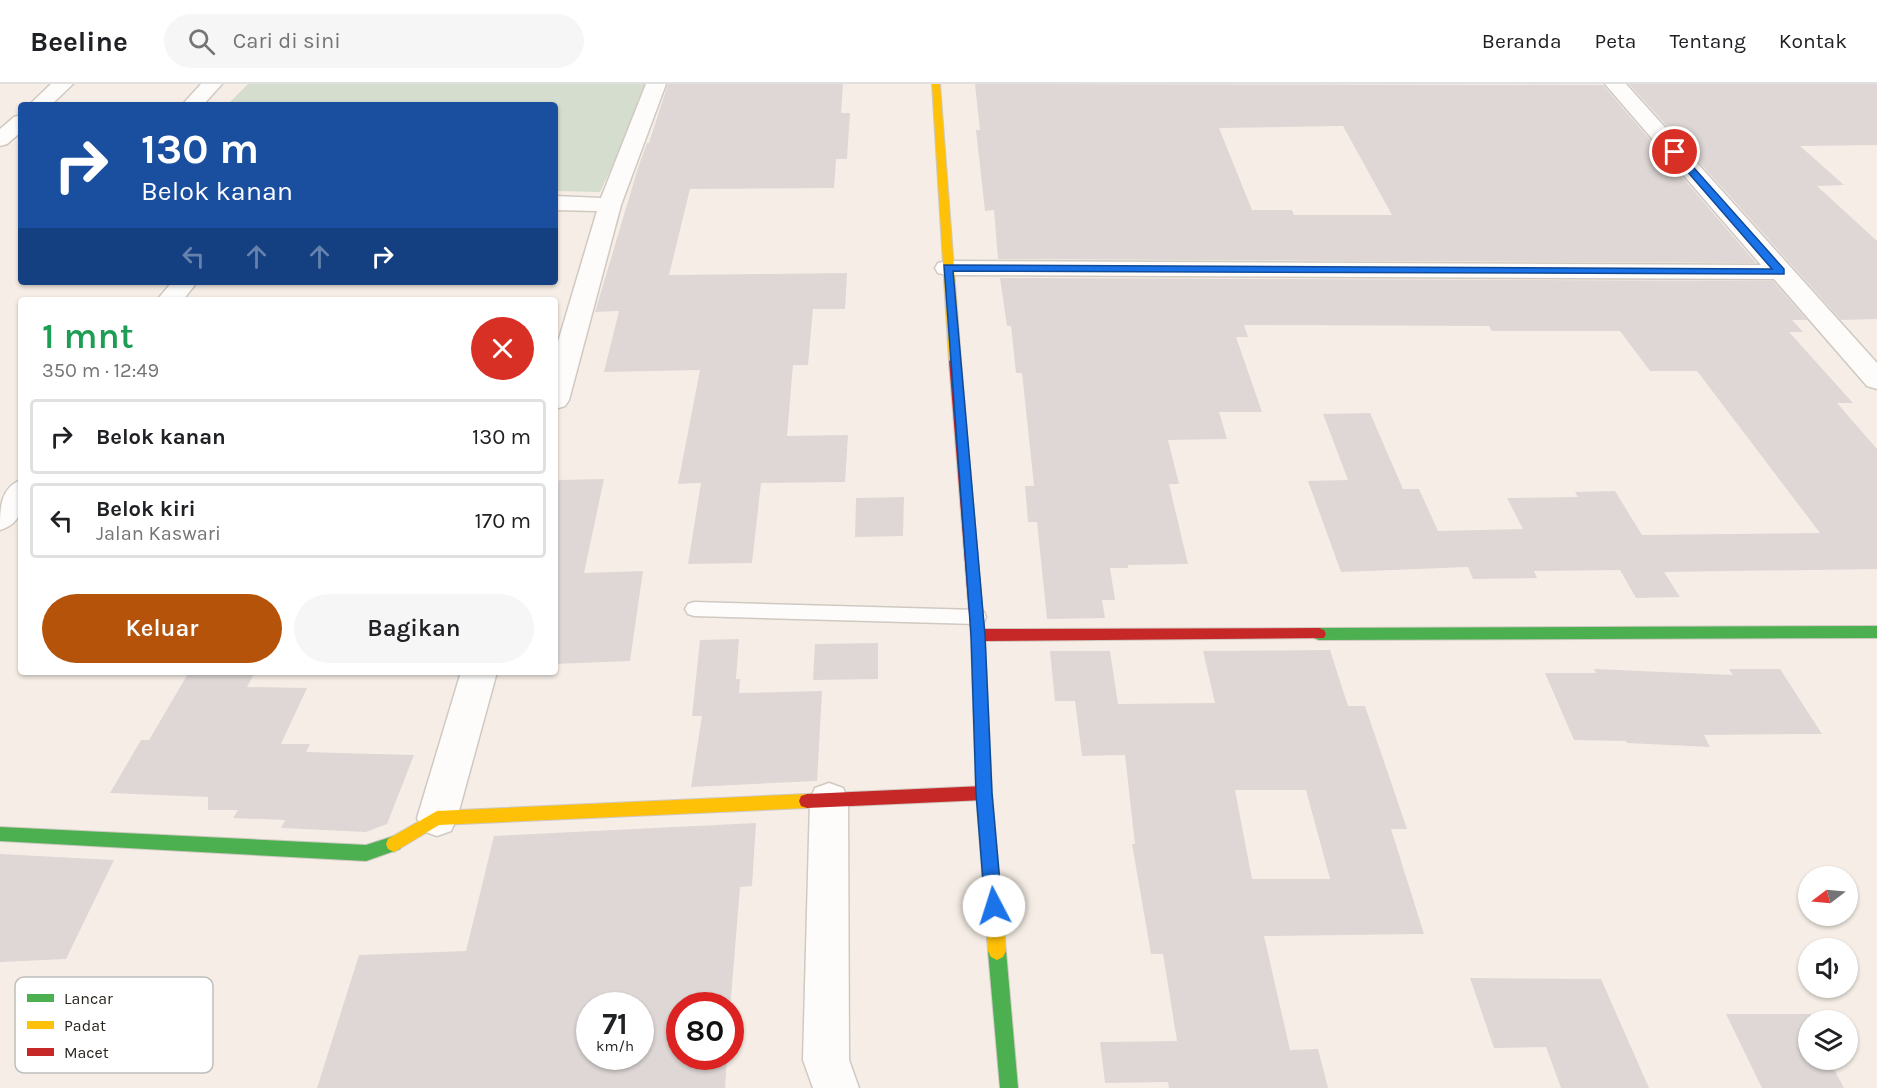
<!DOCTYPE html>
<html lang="id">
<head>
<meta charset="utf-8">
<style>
  :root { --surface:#fff; --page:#f6f6f6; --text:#202124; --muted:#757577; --line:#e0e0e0; --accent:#b45309 }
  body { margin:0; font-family:Karla,sans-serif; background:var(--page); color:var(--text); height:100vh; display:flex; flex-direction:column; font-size:22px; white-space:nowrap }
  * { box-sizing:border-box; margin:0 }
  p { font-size:20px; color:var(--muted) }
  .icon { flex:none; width:33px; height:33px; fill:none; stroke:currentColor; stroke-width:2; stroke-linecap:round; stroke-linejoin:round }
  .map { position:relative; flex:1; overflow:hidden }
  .side { position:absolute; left:18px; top:213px; width:540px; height:378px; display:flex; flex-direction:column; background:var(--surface); border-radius:6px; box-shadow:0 2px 4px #0004 }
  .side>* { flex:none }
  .top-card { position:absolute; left:18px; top:18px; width:540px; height:183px; border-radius:6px; box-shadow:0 2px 4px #0004; background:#1a4fa0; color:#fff; overflow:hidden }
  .needle { width:39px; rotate:254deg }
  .fabs { position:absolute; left:1798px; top:782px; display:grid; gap:12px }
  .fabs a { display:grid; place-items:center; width:60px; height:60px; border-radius:50%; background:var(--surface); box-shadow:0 2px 4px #0004; font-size:30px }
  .speed { position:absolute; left:576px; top:908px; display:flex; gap:12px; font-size:30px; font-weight:700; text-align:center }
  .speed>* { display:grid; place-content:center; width:78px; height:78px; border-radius:50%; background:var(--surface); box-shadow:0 2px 4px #0004; line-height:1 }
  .speed small { font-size:15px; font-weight:400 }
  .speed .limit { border:9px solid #d22; background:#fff; color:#111 }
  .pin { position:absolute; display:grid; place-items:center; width:51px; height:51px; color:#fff; margin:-26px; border:3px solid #fff; border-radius:50%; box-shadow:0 2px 6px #0007 }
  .me { position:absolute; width:66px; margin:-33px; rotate:355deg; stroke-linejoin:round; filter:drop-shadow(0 0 4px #0008) }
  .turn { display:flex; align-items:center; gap:21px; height:126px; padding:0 24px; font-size:27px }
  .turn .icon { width:78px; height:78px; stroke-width:2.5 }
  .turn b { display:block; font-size:42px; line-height:51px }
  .lanes { display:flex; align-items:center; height:57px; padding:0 24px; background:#0003; justify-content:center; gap:30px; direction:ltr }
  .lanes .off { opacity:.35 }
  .round { display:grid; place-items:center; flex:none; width:63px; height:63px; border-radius:32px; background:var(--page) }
  .head { display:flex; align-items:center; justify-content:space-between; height:102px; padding:0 24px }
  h1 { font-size:36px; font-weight:600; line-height:45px; color:#1e9e55 }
  .cta { display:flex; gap:12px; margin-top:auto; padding:12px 24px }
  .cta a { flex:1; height:69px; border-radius:36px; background:var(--accent); color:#fff; font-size:24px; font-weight:600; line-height:69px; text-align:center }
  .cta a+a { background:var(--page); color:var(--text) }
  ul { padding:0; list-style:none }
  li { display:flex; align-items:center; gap:18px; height:75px; margin:0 12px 9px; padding:0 12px; border:3px solid var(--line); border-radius:6px }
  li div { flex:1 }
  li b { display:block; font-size:22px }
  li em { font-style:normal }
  header { display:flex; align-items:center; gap:36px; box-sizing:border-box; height:84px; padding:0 30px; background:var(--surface); border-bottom:2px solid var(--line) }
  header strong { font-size:28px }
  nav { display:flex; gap:33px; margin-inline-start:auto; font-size:21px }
  .search { width:420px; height:54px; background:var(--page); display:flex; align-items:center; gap:15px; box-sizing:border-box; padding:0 21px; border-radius:33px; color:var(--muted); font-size:22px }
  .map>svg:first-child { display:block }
  .green { fill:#d4ddce }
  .building { fill:#ded7d5; fill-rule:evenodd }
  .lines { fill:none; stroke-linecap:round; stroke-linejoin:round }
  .lane-casing { stroke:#cfc9c2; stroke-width:3 }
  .street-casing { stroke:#cfc9c2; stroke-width:3 }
  .fast-casing { stroke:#cfc9c2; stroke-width:2 }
  .slow-casing { stroke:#cfc9c2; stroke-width:2 }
  .jam-casing { stroke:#cfc9c2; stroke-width:2 }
  .lane { fill:#fefcfb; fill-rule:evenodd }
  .street { fill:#fefcfb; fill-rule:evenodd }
  .fast { fill:#4caf50; fill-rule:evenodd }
  .slow { fill:#ffc107; fill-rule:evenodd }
  .jam { fill:#c62828; fill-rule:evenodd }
  .route { fill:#1a73e8; stroke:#114b97; stroke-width:1.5 }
  .key { fill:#fff; stroke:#bfbebc; stroke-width:1.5 }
  .key-label { font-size:16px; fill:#2a251f }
</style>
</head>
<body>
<header>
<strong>Beeline</strong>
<div class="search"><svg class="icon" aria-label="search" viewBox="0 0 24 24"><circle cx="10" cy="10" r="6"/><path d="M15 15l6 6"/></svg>Cari di sini</div>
<nav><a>Beranda</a><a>Peta</a><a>Tentang</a><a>Kontak</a></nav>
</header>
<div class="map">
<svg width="1877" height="1004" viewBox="0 0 1877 1004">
  <rect width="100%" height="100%" fill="#f6eee6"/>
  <!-- green -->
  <path class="green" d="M248,0H651L600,108L555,107V21H227Z"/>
  <!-- building -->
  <path class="building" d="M668,0H843L841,29H850L847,75H836L834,104L690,105L669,191L847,189L845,225H813L808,281H793L787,352L848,351L845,398L761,399L752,479L688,480L701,399L678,400L700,286L604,288L619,227L595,228L638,84L647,59H649Z
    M975,0L1603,1L1756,179L998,175L994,126L985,127L976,46H980ZM1343,42L1392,131H1294L1292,126H1252L1219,44Z
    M1629,0H1877V61L1800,62L1844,101L1817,102L1877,157V235L1841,236Z
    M1000,194L1773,197L1807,236H1792L1803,248H1789L1853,319H1837L1877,365V485L1664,488L1680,513L1636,514L1620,486L1534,487L1537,494L1473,495L1468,483L1341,488L1308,397L1348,396L1323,330L1370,329L1403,405H1419L1438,447L1523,445L1507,414L1578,413L1575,408L1615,407L1642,451L1820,449L1697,287H1650L1620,247H1492L1489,242L1244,241L1248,253H1236L1262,328H1219L1227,355L1168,356L1179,400H1169L1188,480L1128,481V484H1110L1115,516H1102L1105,534L1047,535L1037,438H1028L1025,402H1034L1022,289H1016L1011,242H1007Z
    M604,395L584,489L643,487L630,577L555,580V413L559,396Z
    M904,413L903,452L855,453L856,414Z
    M739,555L736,595H740L739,609L822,607L817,697L691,703L702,632H692L700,556Z
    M878,559V595L813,596L815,560Z
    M1330,566L1348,622H1365L1407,745H1391L1424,850L1264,852L1290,966L1318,965L1328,1004H1169L1168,998L1105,999L1100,958L1177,957L1163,870H1151L1132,760H1135L1125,671L1082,672L1075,617H1055L1050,567H1110L1118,620L1215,619L1203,567ZM1235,706H1306L1330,795H1252Z
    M1594,585L1733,591L1729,585H1780L1822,650L1704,651L1710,663L1627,659L1626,657L1574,656L1545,589H1596Z
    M189,588H255L247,603L307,604L281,660H310L306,668L414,671L387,740L366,748L281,744L285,736L233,734L238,726H208V713L110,709L141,656H149Z
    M756,739L752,802L740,803L730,926V921H680V972H727L725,1004H317L359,871L466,867L494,752ZM590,921H640V972H590Z
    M0,770L114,776L66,875L0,878Z
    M1470,894L1601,895L1649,1004H1561L1546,963L1494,964Z
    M1726,930H1811L1814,936H1809V975H1834L1829,976L1844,1004H1762Z"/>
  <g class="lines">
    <defs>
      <path id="lane" d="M694,518L977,526L984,528L986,533L984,538L977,540L694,532L688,530L685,525L688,520Z"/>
      <path id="street" d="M51,0H73L51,21H29Z
        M201,0H222L203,21H182Z
        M646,0H666L621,121L569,316L565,322L555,325V268L597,127L555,126V112L601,114Z
        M1605,0H1626L1877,279V305L1867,302L1774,195L947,191L938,189L935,184L938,179L947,177L1761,181Z
        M21,31V48L7,60L0,62V45L14,33Z
        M172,198H197L183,216H157Z
        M21,396C21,419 26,438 0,446C0,424 0,404 21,396Z
        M461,588H497L457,734L451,747L437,752L423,747L417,734Z
        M829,699L843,704L848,716L849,976L859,1004H813L803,976L810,716L815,704Z"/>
      <path id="fast" d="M1877,542V554L1319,556L1314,554L1312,550L1314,546L1319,544Z
        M0,743L366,761L394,752L400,755L402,760L400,765L366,777L0,757Z
        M997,858L1003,861L1006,867L1018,1004H1000L988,867L991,861Z"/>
      <path id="slow" d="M932,0H940L961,277L955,280L949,277Z
        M978,549L983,551L985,555L992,709L1006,867L1003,873L997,876L991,873L988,867L976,709L971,555L973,551Z
        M807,710L813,712L815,717L813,722L807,724L439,741L394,768L388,765L386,760L388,755L437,727Z"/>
      <path id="jam" d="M955,274L961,277L984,545L1319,544L1324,546L1326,550L1324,554L984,557L978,561L973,559L971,555L949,277Z
        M984,702L990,704L992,709L990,714L984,716L807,724L801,722L799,717L801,712L807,710Z"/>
    </defs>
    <!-- lane casing -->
    <use href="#lane" class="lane-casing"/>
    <!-- street casing -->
    <use href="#street" class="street-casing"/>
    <!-- fast casing -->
    <use href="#fast" class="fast-casing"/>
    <!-- slow casing -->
    <use href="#slow" class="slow-casing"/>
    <!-- jam casing -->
    <use href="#jam" class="jam-casing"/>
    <!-- lane -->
    <use href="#lane" class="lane"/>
    <!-- street -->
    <use href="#street" class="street"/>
    <!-- fast -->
    <use href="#fast" class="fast"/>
    <!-- slow -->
    <use href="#slow" class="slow"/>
    <!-- jam -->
    <use href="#jam" class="jam"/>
  </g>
  <!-- route -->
  <path class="route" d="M1672,66H1678L1784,185V190L953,187L985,551L992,709L1002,822L1000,828L994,831L988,828L985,822L976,709L971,551L944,181L1772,185L1672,70Z"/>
  <!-- legend -->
  <rect x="15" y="893" width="198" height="96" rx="9" class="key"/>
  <rect x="27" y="910" width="27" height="8" fill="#4caf50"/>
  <rect x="27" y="937" width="27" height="8" fill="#ffc107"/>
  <rect x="27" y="964" width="27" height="8" fill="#c62828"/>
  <g class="key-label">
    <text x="64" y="920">Lancar</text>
    <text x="64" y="947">Padat</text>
    <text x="64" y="974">Macet</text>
  </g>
</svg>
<div class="fabs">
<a><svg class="needle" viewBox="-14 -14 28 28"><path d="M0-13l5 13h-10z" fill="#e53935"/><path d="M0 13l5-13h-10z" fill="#757577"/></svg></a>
<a><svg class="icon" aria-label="sound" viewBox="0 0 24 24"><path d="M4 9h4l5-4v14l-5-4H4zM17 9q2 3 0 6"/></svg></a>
<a><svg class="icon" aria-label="layers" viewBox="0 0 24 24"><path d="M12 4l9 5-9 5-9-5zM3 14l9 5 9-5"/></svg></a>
</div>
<div class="speed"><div>71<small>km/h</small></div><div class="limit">80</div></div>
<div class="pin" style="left:1675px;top:68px;background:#d93025"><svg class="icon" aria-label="arrive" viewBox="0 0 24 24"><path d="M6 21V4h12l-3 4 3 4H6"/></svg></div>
<svg class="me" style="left:994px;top:822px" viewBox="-20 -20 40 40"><circle r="19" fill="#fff"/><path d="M0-13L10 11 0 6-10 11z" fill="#1a73e8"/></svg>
<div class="top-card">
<div class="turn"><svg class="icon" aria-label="right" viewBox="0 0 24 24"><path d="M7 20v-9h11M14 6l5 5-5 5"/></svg><div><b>130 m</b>Belok kanan</div></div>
<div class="lanes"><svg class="icon off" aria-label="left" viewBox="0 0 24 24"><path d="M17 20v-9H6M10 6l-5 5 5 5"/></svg><svg class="icon off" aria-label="ahead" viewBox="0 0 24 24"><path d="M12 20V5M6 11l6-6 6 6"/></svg><svg class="icon off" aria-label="ahead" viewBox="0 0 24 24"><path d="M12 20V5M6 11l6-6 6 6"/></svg><svg class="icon" aria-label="right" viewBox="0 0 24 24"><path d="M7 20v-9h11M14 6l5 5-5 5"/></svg></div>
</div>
<section class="side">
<div class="head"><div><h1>1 mnt</h1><p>350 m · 12:49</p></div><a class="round" style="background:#d93025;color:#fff"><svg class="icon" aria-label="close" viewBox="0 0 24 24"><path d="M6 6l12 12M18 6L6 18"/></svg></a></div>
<ul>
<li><svg class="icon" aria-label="right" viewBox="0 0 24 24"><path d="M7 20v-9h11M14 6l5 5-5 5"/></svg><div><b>Belok kanan</b></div><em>130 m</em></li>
<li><svg class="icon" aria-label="left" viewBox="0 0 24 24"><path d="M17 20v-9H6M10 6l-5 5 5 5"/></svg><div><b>Belok kiri</b><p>Jalan Kaswari</p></div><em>170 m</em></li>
</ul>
<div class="cta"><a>Keluar</a><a>Bagikan</a></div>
</section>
</div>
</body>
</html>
